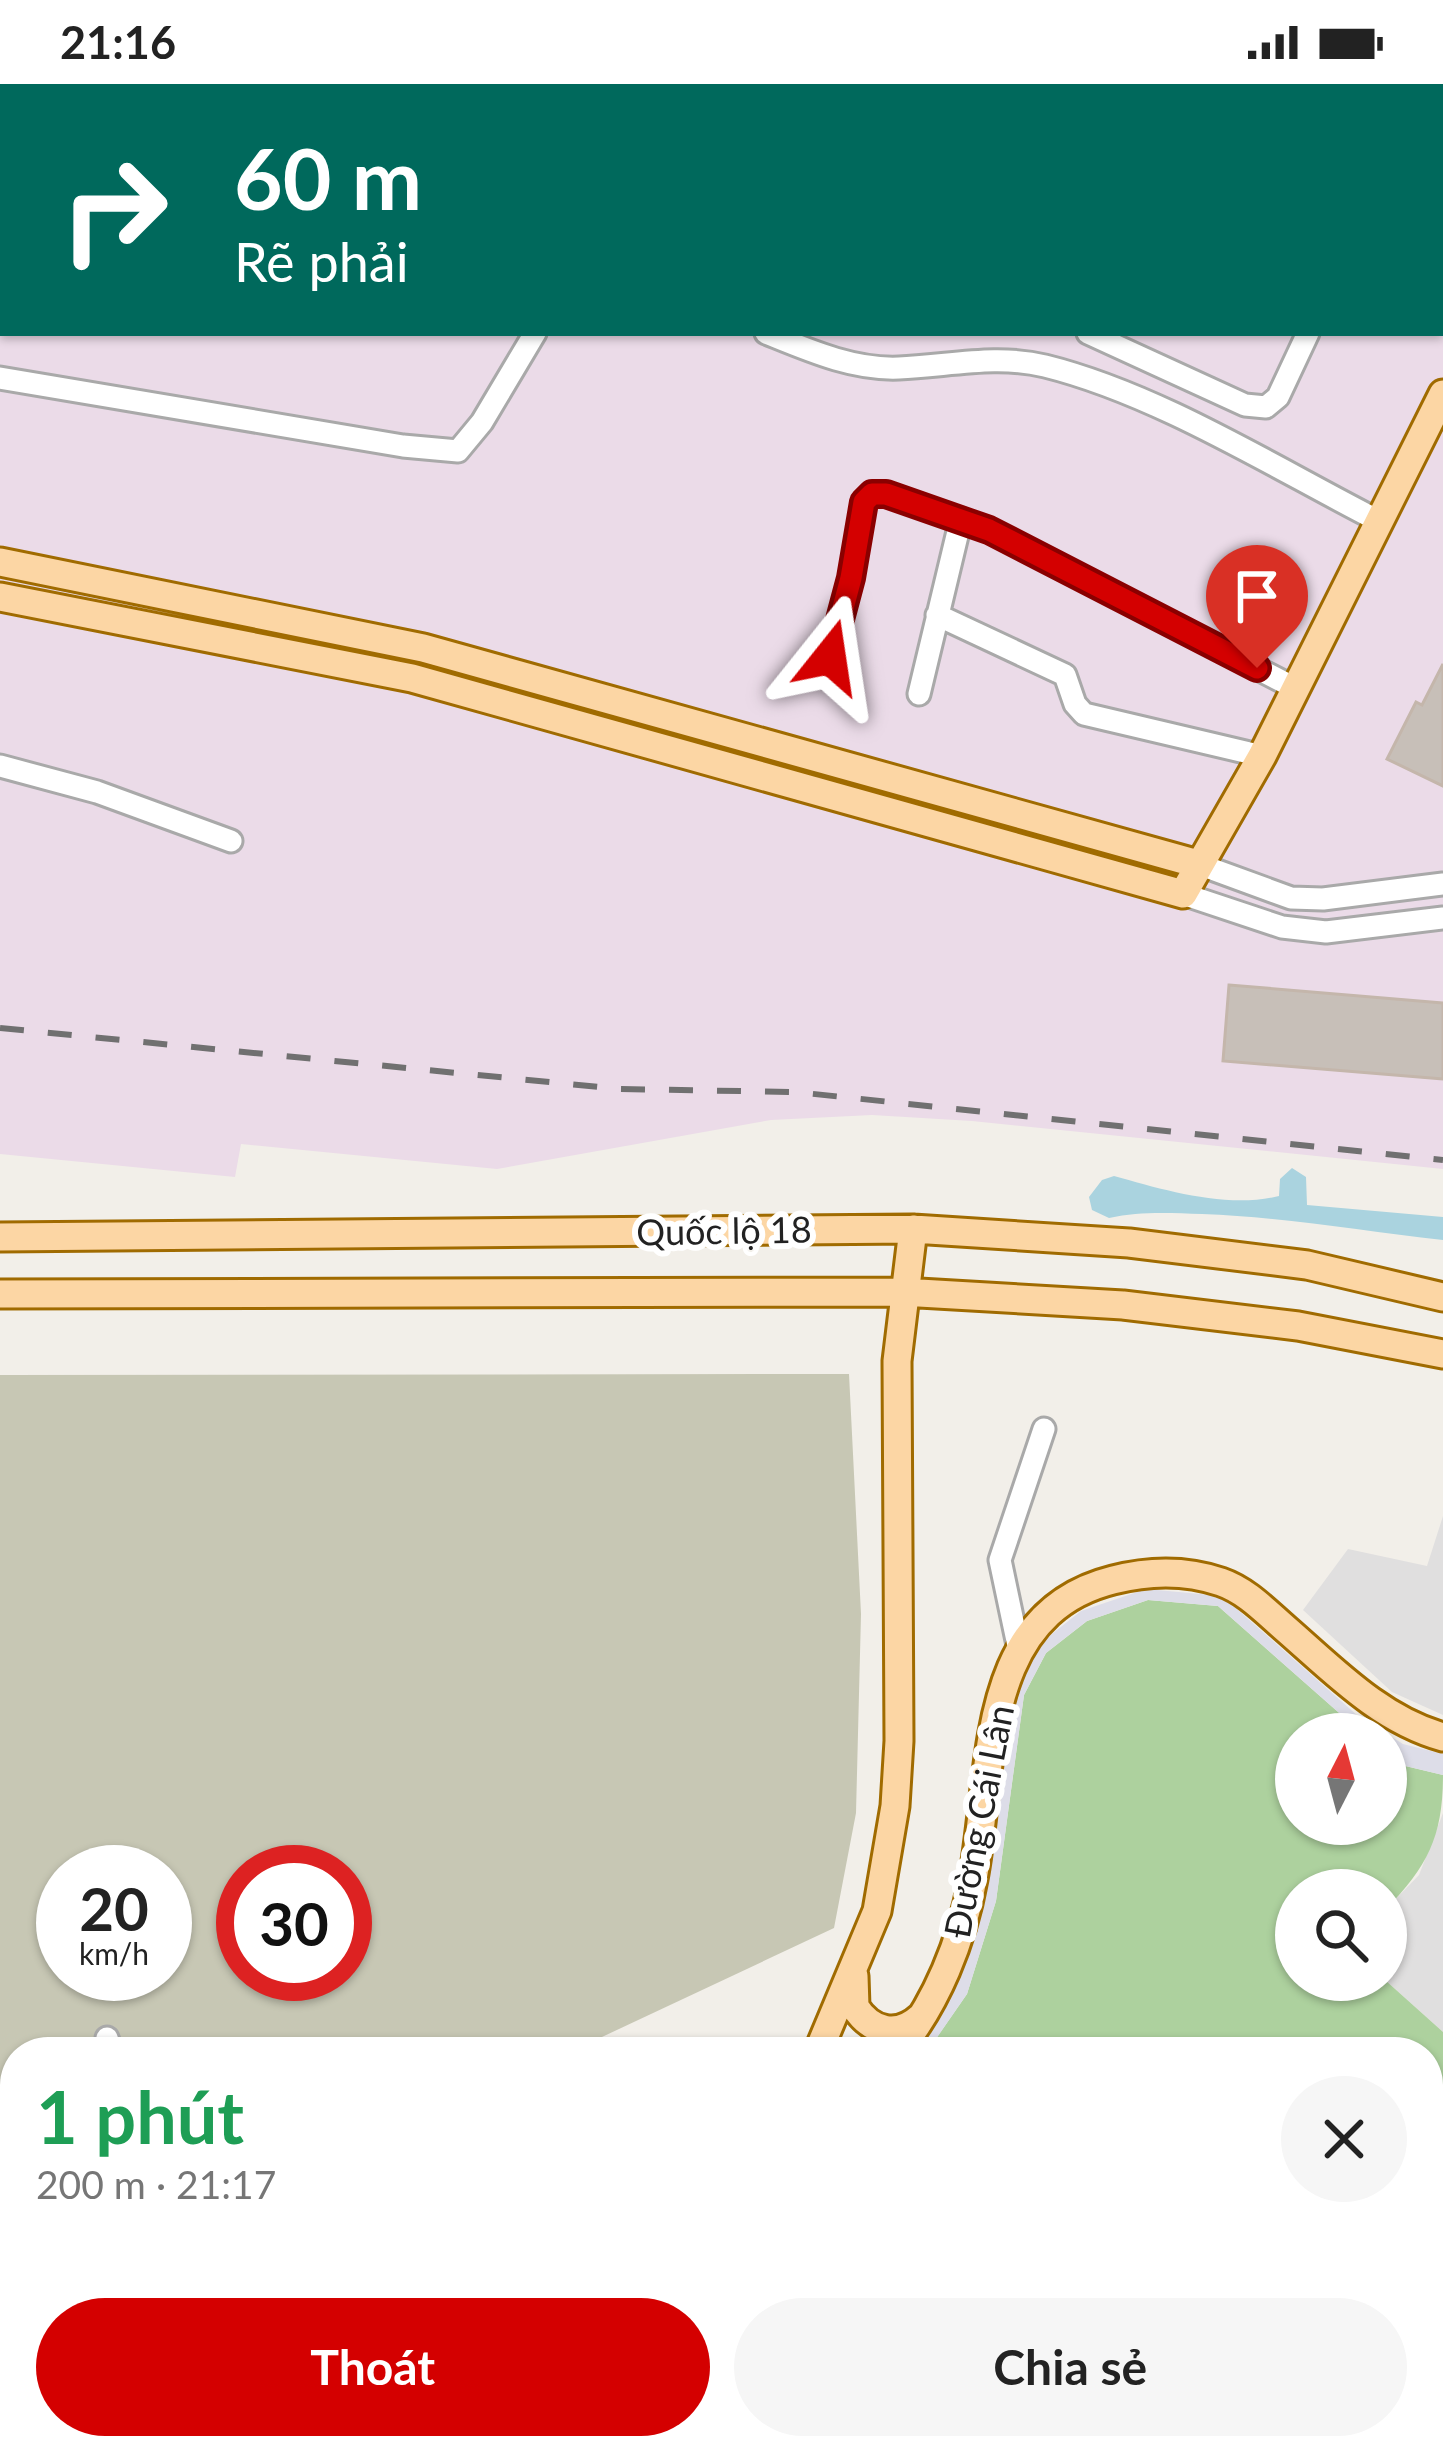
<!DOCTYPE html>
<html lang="vi">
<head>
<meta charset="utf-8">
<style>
  :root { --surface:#fff; --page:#f6f6f6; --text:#222; --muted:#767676; --accent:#d40000 }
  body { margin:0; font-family:Lato,sans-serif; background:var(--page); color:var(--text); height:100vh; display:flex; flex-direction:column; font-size:45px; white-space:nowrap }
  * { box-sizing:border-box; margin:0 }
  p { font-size:39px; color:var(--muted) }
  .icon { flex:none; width:66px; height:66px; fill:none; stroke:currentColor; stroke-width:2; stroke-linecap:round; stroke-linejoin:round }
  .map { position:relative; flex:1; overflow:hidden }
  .details { position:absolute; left:0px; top:1953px; width:1443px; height:423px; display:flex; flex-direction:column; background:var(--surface); border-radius:48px 48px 0 0; box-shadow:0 3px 9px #0004 }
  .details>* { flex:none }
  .hud { position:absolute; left:0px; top:0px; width:1443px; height:252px; box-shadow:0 3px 9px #0004; background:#00695c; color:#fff; overflow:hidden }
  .needle { width:78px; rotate:6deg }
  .tools { position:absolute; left:1275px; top:1629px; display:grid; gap:24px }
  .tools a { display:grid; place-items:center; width:132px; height:132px; border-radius:50%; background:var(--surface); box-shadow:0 3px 9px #0004; font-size:60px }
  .speed { position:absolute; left:36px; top:1761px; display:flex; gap:24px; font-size:60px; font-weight:700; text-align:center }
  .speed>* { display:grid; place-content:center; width:156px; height:156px; border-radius:50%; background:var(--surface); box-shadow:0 3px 9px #0004; line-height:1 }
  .speed small { font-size:30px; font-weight:400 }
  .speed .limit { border:18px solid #d22; background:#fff; color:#111 }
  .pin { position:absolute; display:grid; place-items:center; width:102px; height:102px; color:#fff; margin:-123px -51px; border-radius:50% 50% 50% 0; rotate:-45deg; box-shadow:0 0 12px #0007 }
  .pin .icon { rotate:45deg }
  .me { position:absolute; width:132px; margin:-66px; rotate:15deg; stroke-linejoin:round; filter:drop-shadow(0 0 9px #0008) }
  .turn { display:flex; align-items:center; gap:42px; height:252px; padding:0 36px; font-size:54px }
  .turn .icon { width:156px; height:156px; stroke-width:2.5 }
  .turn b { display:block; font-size:84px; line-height:102px }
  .round { display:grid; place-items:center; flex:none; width:126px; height:126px; border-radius:63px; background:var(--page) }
  .headline { display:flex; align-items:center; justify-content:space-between; height:204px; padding:0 36px }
  h1 { font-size:72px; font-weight:700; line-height:90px; color:#1e9e55 }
  .primary-button { display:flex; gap:24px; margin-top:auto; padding:24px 36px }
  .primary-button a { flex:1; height:138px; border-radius:72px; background:var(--accent); color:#fff; font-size:48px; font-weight:700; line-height:138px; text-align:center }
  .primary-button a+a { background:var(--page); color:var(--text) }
  .status { display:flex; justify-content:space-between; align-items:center; height:84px; padding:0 60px; background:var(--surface); direction:ltr }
  .status svg { height:33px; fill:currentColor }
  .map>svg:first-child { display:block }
  .residential { fill:#e0dfdf }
  .industrial { fill:#ebdbe8; fill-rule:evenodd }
  .construction { fill:#c7c7b4; fill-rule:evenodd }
  .forest { fill:#add19e }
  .plaza { fill:#dddde8 }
  .water { fill:#aad3df }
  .building { fill:#c7bfb8; stroke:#c4b6ab; stroke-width:3 }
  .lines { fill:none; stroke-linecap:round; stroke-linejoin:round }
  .minor-casing { stroke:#a9a9a9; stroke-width:27 }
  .major-casing { stroke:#a06b00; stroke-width:33 }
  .minor { stroke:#fff; stroke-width:21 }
  .major { stroke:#fcd6a4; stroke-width:27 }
  .rail { stroke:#707070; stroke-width:6; stroke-dasharray:24 24; stroke-linecap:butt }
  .route-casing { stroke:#8a0000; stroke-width:30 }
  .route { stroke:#d40000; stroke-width:21 }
  .labels { text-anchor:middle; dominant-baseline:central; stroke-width:12; stroke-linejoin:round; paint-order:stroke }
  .street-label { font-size:36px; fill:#222; stroke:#fff }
</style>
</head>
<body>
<div class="status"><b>21:16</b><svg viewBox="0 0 49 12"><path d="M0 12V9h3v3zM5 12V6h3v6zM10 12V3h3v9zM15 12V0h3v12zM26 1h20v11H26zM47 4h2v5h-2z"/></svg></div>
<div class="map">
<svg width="1443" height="2375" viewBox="0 0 1443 2375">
  <rect width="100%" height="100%" fill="#f2efe9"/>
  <!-- residential -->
  <path class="residential" d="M1443,1432V1631L1392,1608L1303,1526L1348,1465L1427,1482Z
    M1443,1729V1948L1385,1896L1386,1825L1419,1791Z
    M0,2106H15V2341H0Z
    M292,2361H1033L1032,2375H257Z"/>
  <!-- industrial -->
  <path class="industrial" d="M0,0H1443V1085L972,1037L872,1031L771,1036L497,1085L241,1060L235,1093L0,1070ZM3,3H1440V249H3Z"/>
  <!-- construction -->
  <path class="construction" d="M849,1290L861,1530L856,1729L834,1844L570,1968H15V2106H0V1291ZM63,1788H165V1890H63ZM243,1788H345V1890H243Z"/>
  <!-- forest -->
  <path class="forest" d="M1148,1516L1218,1522L1363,1650H1296V1740H1386V1670L1397,1680L1443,1691C1443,1752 1428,1782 1386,1825V1806H1296V1896H1385L1443,1948V2375H1032L1033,2361H1428V1968H959L935,1956L967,1910L996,1817L1024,1611L1046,1569L1087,1537Z"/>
  <!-- plaza -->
  <path class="plaza" d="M1146,1505L1222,1512L1358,1632L1403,1660L1443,1670V1691L1397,1680L1386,1670V1650H1363L1218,1522L1148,1516L1087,1537L1046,1569L1024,1611L996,1817L967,1910L927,1968H912L953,1910L981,1817L1013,1607L1038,1561L1081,1527Z"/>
  <!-- water -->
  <path class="water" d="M1292,1084L1306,1093L1307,1121L1443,1133V1156C1362,1147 1283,1133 1202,1130C1170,1129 1140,1127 1109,1134L1092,1126L1089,1113L1102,1096L1114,1092C1164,1106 1227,1125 1279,1112L1280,1095Z"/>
  <!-- building -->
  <path class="building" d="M1443,580V702L1387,675L1416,618L1422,621Z
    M1229,901L1443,919V995L1223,977Z"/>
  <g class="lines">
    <defs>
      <path id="minor" d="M754,0L757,3
        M1225,0L1228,3
        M629,3L633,0
        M1085,3L1088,0
        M766,249C808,266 853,286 899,284C948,282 997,270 1045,282C1158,310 1275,384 1379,437
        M1088,249L1245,321L1266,323L1278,313L1308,249
        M0,294L403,362L458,367L482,338L535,249
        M937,531L1065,591L1075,620L1084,630L1262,672
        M830,573L851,494L864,418L872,410L886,409L989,446L1295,604
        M919,610L961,435
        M0,682L97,708L231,757
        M1198,780L1291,814L1323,815L1443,800
        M1183,810L1282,843L1326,848L1443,834
        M1019,1566L1000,1476L1044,1345
        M107,1954L112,1968
        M240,2361L244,2375
        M346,2361L362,2375
        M744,2361L774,2375
        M902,2361L904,2375
        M50,2375L56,2361"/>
      <path id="major" d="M1315,0L1318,3
        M1440,127H1443
        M1440,208L1443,220
        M0,478L423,564L1198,780
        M0,513L412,594L1183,810L1262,672L1443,310
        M0,1153L913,1145L1129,1159L1307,1181L1443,1213
        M0,1210L902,1208L1123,1221L1298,1242L1443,1270
        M854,1892L855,1923C872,1949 898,1954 921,1933
        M818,1968L877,1827L895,1722L899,1657L897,1277L913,1145
        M897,1968C937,1919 962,1857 973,1795C994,1686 977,1530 1113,1496C1148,1487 1186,1486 1221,1498C1247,1507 1266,1528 1287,1546C1334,1587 1381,1636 1443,1653
        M86,2375L182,2361"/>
    </defs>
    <!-- minor casing -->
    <use href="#minor" class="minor-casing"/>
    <!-- major casing -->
    <use href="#major" class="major-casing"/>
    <!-- minor -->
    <use href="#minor" class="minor"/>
    <!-- major -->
    <use href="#major" class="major"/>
    <!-- rail -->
    <path class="rail" d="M0,944L620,1005L795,1008L1443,1076"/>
  </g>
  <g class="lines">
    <defs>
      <path id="route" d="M830,573L851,494L864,418L872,410H886L989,446L1257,584"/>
    </defs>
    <!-- route casing -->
    <use href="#route" class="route-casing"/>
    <!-- route -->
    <use href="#route" class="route"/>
  </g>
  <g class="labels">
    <!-- street labels -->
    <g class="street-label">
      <text transform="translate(724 1146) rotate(-1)">Quốc lộ 18</text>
      <text transform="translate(978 1737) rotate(-79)">Đường Cái Lân</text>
    </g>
  </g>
</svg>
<div class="tools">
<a><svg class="needle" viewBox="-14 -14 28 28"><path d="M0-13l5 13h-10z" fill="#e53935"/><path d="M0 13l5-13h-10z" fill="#767676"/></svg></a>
<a><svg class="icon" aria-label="search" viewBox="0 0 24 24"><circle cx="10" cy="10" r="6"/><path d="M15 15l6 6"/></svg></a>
</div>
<div class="speed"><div>20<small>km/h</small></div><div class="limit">30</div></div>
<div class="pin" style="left:1257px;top:584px;background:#d93025"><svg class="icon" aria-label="arrive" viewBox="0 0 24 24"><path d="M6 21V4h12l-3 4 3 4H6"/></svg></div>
<svg class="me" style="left:830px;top:573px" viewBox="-20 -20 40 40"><path d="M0-17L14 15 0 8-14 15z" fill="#d40000" stroke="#fff" stroke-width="4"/></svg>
<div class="hud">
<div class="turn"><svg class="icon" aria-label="right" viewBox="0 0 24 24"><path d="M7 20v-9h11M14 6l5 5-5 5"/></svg><div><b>60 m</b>Rẽ phải</div></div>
</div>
<section class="details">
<div class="headline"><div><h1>1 phút</h1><p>200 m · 21:17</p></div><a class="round"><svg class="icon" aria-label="close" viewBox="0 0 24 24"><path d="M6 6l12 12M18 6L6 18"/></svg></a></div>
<div class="primary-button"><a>Thoát</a><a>Chia sẻ</a></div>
</section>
</div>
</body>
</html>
